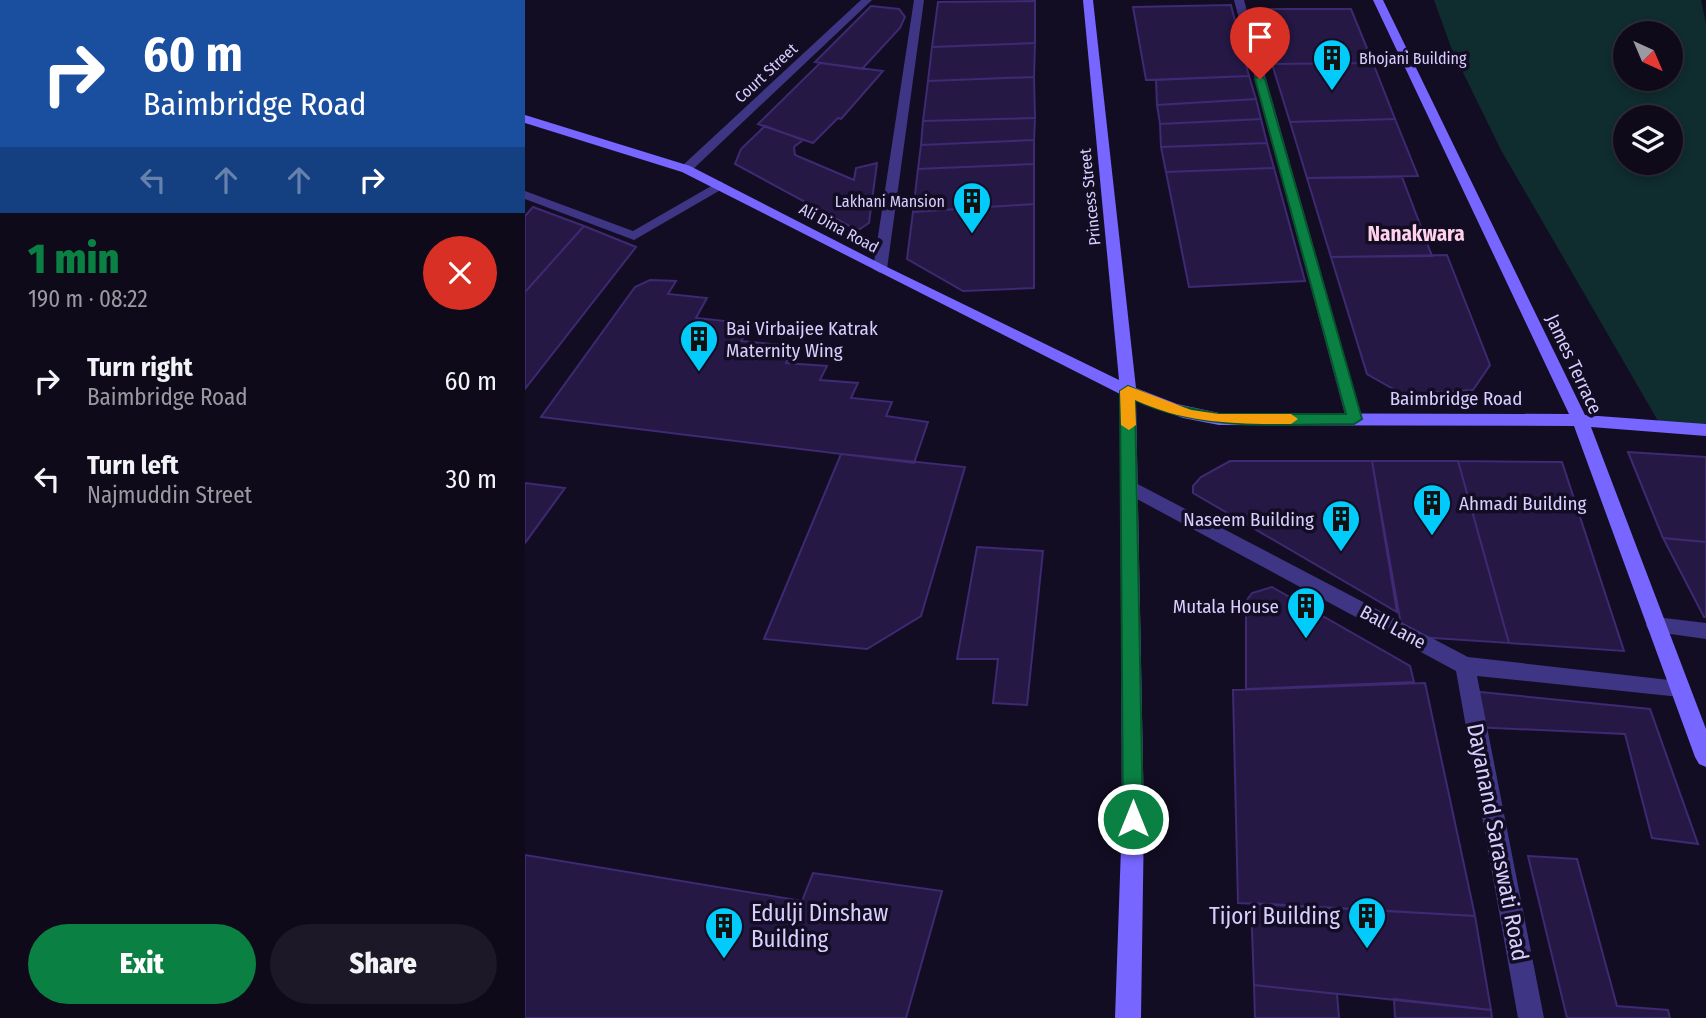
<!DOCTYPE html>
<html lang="en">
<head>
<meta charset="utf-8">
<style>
  :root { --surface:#0e0a1a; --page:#1c1827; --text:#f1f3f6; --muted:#9b9aa2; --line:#2e2b39; --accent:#0b8043 }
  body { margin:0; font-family:"Fira Sans Condensed",sans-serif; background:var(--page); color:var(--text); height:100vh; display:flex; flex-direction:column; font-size:26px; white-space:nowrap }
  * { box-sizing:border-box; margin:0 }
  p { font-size:23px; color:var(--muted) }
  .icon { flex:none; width:38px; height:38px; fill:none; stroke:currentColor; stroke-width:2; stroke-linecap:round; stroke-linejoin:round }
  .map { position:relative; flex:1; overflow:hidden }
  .details { display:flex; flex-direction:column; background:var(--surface); width:525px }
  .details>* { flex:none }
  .guide { background:#1a4fa0; color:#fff; overflow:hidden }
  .needle { width:46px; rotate:136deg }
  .buttons { position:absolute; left:1088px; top:21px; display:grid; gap:14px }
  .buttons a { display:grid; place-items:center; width:70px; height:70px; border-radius:50%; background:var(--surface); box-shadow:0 4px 10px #0003,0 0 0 2px var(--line); font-size:35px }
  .pin { position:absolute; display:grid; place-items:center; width:60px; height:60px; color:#fff; margin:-72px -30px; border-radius:50% 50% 50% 0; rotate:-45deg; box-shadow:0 0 7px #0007 }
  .pin .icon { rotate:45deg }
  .me { position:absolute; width:77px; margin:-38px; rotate:0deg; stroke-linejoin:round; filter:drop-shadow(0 0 5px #0008) }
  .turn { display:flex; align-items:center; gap:24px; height:147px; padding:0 28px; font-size:32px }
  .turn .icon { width:91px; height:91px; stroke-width:2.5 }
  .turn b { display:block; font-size:49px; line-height:60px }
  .lanes { display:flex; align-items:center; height:66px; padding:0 28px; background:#0003; justify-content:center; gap:35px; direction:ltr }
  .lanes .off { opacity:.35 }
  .round { display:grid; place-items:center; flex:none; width:74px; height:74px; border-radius:37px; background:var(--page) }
  .overview { display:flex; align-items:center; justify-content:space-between; height:119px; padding:0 28px }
  h1 { font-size:42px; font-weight:800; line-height:52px; color:var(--accent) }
  .cta { display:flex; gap:14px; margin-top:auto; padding:14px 28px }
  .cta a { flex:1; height:80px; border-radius:42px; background:var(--accent); color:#fff; font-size:28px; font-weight:800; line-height:80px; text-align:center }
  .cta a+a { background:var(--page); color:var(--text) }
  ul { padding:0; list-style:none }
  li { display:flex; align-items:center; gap:21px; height:98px; padding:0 28px }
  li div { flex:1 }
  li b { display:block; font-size:26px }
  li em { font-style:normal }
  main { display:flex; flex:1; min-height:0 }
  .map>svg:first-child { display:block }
  .green { fill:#0f2c2e; fill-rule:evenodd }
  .building { fill:#251845; stroke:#3e2972; stroke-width:2 }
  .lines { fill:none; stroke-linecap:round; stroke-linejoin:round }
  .street { fill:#3f3585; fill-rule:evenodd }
  .secondary { fill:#76f; fill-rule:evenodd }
  .route { fill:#0b8043; stroke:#07532c; stroke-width:2 }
  .slow { fill:#f59e0b }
  .labels { text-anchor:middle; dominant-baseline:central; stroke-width:7; stroke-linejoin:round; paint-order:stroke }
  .far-poi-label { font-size:16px; fill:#d9cfff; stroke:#130d23; text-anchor:start }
  .far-street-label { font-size:16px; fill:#d9cfff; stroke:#130d23 }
  .poi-label { font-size:19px; fill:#d9cfff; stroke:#130d23; text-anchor:start }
  .street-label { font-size:19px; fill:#d9cfff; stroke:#130d23 }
  .far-district-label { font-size:21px; font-weight:bold; fill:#ffd1ea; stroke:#130d23 }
  .near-street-label { font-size:23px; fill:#d9cfff; stroke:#130d23 }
  .near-poi-label { font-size:23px; fill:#d9cfff; stroke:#130d23; text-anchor:start }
</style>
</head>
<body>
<main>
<section class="details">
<div class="guide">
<div class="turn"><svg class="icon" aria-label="right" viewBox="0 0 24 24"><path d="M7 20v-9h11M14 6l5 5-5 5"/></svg><div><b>60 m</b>Baimbridge Road</div></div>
<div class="lanes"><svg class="icon off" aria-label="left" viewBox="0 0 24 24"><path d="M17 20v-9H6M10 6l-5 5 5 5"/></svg><svg class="icon off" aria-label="ahead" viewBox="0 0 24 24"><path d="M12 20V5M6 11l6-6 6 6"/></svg><svg class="icon off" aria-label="ahead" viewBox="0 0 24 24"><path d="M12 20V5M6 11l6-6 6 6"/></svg><svg class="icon" aria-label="right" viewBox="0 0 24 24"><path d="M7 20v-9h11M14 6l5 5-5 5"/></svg></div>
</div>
<div class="overview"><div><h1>1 min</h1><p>190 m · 08:22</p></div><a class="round" style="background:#d93025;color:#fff"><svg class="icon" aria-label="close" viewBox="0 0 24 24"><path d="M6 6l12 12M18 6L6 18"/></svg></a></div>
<ul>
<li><svg class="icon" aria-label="right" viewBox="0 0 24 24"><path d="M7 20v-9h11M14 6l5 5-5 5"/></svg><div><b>Turn right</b><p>Baimbridge Road</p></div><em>60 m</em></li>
<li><svg class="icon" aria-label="left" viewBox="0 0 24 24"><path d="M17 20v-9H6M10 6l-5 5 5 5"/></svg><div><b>Turn left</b><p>Najmuddin Street</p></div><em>30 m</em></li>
</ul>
<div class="cta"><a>Exit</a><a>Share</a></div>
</section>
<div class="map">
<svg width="1181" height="1018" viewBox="0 0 1181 1018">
  <rect width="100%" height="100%" fill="#130d23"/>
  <!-- green -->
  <path class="green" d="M909,0H1176L1181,24V430L1136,426L976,150L927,50ZM1101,33H1146V79H1101ZM1101,117H1146V163H1101Z"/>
  <!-- building -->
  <path class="building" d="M510,1V43L407,47L413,2Z
    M706,5L724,76L621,80L608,7Z
    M346,6L374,9L380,17L375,28L337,69L290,62Z
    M730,9H826L848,63L747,64Z
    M510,43L509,77L403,81L407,47Z
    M295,63L358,71L316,119L313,118L288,143L233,124Z
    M848,63L870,119L765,122L747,64Z
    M724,76L731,99L632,105L631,80Z
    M509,77L510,118L398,121L403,81Z
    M731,99L736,119L635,124L632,105Z
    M510,118L509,140L396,145L398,121Z
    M736,119L742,143L636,147L635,124Z
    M870,119L893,176L782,178L765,122Z
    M240,126L278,140L269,147L270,155L329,180L331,168L352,163L344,223L335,229L328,228L210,164L216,149Z
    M509,140V164L393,169L396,145Z
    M742,143L749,168L641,172L636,147Z
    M509,164V204L388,212L393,169Z
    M749,168L780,281L664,287L641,172Z
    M877,177L907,256L806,257L782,178Z
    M509,204V288L438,291L382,259L388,212Z
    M8,207L59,226L0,292V216Z
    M59,226L111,247L0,389V292Z
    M922,255L965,365L948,390L877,394L842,374L806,257Z
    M125,280L151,281L143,294L182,298L171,318L228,324L216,341L268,346L261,363L302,366L295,380L333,383L326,398L367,402L361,416L403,422L389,463L16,417L110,287Z
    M1103,452L1181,457V542L1138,538Z
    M316,454L440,467L396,616L342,649L239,639Z
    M705,461H847L872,612L668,493V486L676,477Z
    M847,461H933L984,643L878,636Z
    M933,461L1037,462L1099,651L984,643Z
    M0,483L40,488L0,543Z
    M1138,538L1181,542V617H1179Z
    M452,547L518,551L502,705L468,703L473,659H432Z
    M747,587L885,666L889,682L721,689V601L727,593Z
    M900,683L950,916L713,903L708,690Z
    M945,691L1125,709L1173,844L1127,838L1100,734L948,727Z
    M0,855L277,901L288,873L417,891L381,1018H0Z
    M1003,856L1052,859L1092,1006L1143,1010L1145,1018H1042Z
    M726,903L950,916L966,1010L729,985Z
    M729,985L812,994L814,1018H730Z
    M869,999L966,1010L967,1018H870Z"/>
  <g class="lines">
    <!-- street -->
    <path class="street" d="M336,0H347L165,172H157V166Z
      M389,0H399L362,269L355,273L348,269Z
      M709,0H719L837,419L829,425L821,419Z
      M195,181L201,185L199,188L109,240L0,199V191L108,231Z
      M605,480L943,657L1162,682L1165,688L1162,694L1155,697L952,676L1019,1018H993L931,671L599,492L596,487L599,482Z
      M1131,617L1181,623V639L1124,631L1121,625L1124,619Z"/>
    <!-- secondary -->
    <path class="secondary" d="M558,0H568L611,388L652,404L694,413L1044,414L848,0H858L1060,415L1181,424V436L1066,427L1181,729V767L1174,764L1170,757L1049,426L694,425L658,418L611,401L619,819L616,1018H590L597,819L595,394L157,172L0,123V115L165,166L360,266L594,380Z"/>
  </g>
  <!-- route -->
  <path class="route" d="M735,76L740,79L837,419L829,424C755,424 679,432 610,400L618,819L615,826L608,829L601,826L598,819L595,391L603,386L644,404L694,414H821L730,79Z"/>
  <!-- slow -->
  <path class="slow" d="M603,386L666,410L694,414H766L773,419L766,424C710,424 662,424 610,400L611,425L604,430L596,425L595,391Z"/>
  <!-- icons -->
  <defs>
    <symbol id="building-pin" viewBox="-11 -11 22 30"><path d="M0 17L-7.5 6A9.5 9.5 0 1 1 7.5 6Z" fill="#00cbfa" stroke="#130d23"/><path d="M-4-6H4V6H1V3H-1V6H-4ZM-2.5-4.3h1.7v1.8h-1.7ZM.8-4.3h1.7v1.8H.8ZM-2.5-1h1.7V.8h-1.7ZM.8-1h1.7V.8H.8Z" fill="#111"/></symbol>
  </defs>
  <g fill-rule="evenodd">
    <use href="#building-pin" x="785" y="36" width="44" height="60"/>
    <use href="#building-pin" x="425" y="179" width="44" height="60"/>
    <use href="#building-pin" x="152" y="317" width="44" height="60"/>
    <use href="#building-pin" x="885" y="481" width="44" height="60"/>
    <use href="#building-pin" x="794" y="497" width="44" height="60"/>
    <use href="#building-pin" x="759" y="584" width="44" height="60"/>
    <use href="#building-pin" x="820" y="894" width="44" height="60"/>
    <use href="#building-pin" x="177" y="904" width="44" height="60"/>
  </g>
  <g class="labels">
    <!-- far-poi labels -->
    <g class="far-poi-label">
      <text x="834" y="58">Bhojani Building</text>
      <text x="420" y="201" text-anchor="end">Lakhani Mansion</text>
    </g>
    <!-- far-street labels -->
    <g class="far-street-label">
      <text transform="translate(241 73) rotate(-43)">Court Street</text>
      <text transform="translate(565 197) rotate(-96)">Princess Street</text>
      <text transform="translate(314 228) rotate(28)">Ali Dina Road</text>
    </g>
    <!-- poi labels -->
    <g class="poi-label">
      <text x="201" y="328">Bai Virbaijee Katrak<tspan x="201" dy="22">Maternity Wing</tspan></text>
      <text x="934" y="503">Ahmadi Building</text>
      <text x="789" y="519" text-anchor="end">Naseem Building</text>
      <text x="754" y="606" text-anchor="end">Mutala House</text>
    </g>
    <!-- street labels -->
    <g class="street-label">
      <text transform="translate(1049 364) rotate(65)">James Terrace</text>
      <text x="931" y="398">Baimbridge Road</text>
      <text transform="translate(868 627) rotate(28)">Ball Lane</text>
    </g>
    <!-- far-district labels -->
    <g class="far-district-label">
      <text x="891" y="234">Nanakwara</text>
    </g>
    <!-- near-street labels -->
    <g class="near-street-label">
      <text transform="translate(973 842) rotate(79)">Dayanand Saraswati Road</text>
    </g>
    <!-- near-poi labels -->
    <g class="near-poi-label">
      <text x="226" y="913">Edulji Dinshaw<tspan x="226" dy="26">Building</tspan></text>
      <text x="815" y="916" text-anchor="end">Tijori Building</text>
    </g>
  </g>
</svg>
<div class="buttons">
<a><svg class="needle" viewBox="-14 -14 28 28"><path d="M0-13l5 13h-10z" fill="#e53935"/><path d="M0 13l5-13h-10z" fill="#9b9aa2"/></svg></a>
<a><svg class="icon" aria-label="layers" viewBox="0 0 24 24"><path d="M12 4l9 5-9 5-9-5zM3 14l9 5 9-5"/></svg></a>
</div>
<div class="pin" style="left:735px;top:79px;background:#d93025"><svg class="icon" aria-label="arrive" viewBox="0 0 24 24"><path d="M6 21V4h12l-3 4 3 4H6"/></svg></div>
<svg class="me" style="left:608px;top:819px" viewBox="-20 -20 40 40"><circle r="17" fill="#0b8043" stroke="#fff" stroke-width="3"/><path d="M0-11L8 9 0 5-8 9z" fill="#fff"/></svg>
</div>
</main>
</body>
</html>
